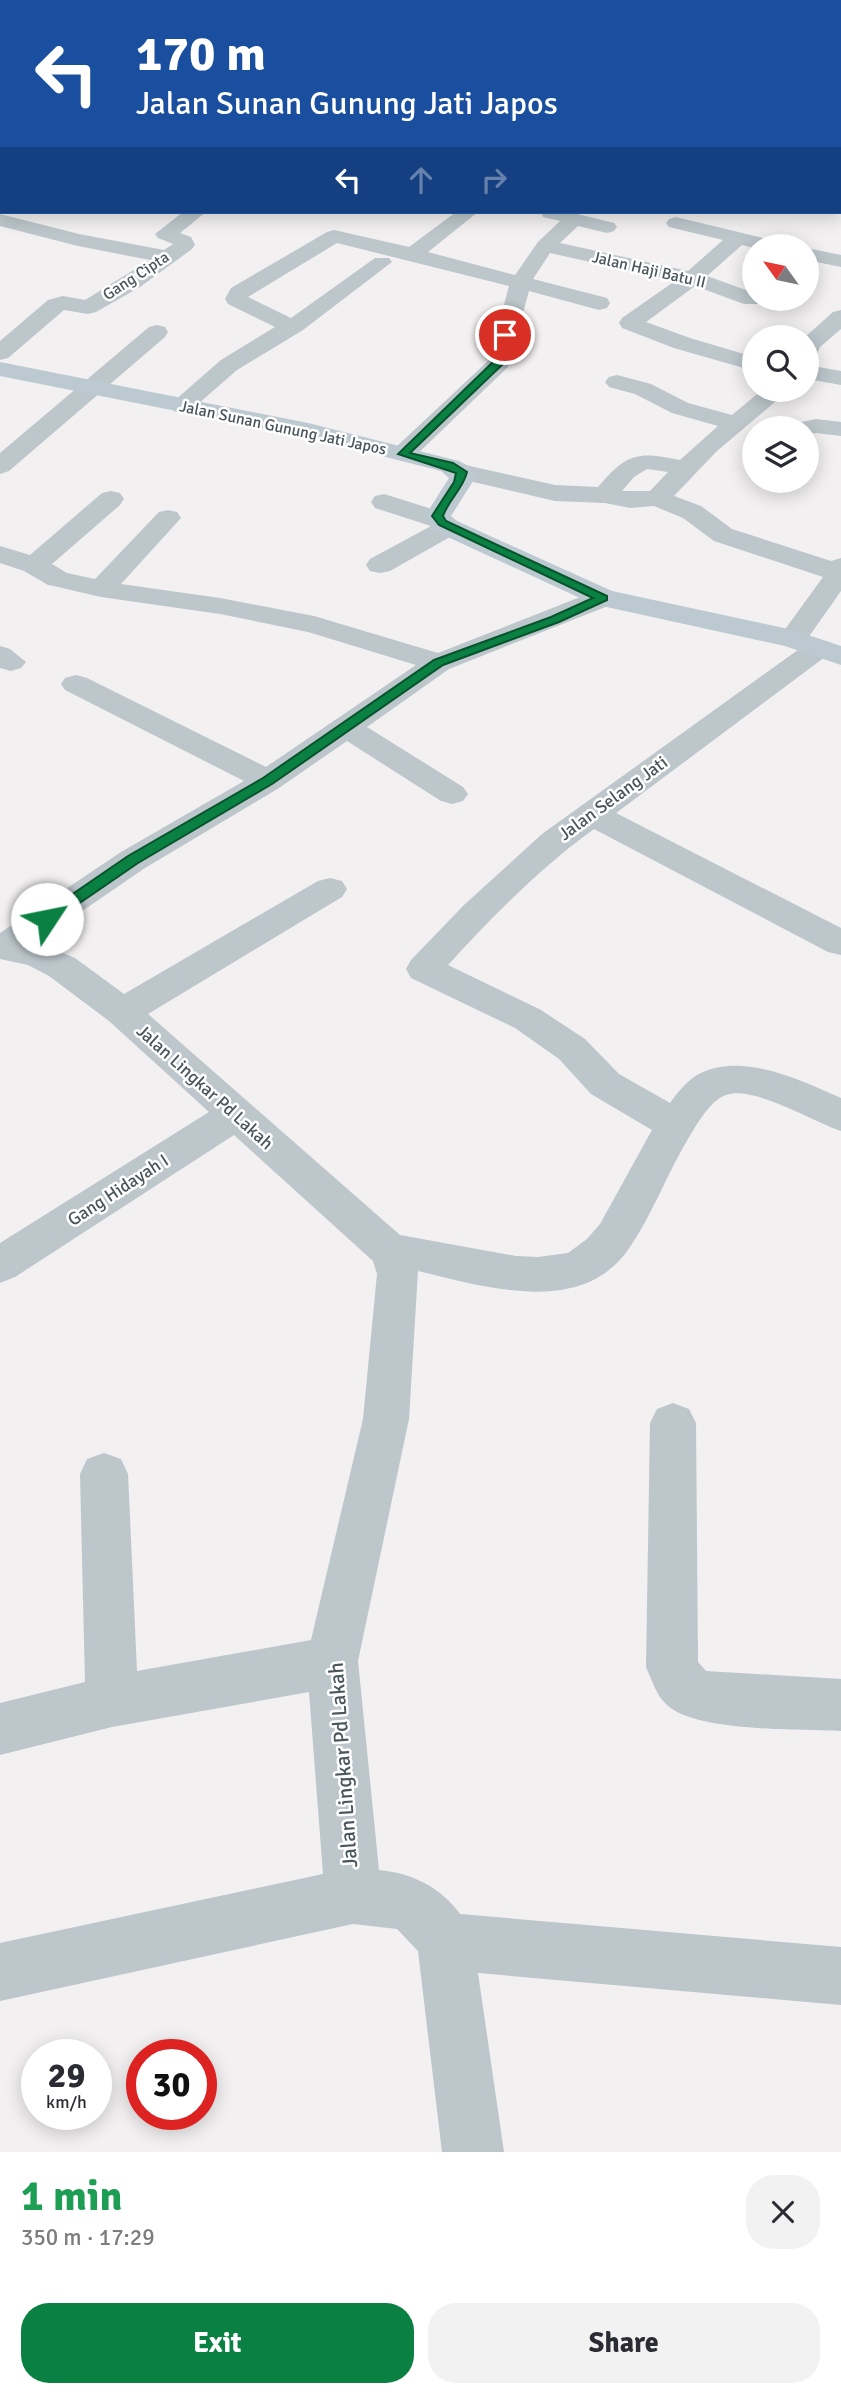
<!DOCTYPE html>
<html lang="en">
<head>
<meta charset="utf-8">
<style>
  :root { --surface:#fff; --page:#f2f2f3; --text:#2b2b33; --muted:#7c7c81; --accent:#0b8043 }
  body { margin:0; font-family:Signika,sans-serif; background:var(--page); color:var(--text); height:100vh; display:flex; flex-direction:column; font-size:26px; white-space:nowrap }
  * { box-sizing:border-box; margin:0 }
  p { font-size:23px; color:var(--muted) }
  .icon { flex:none; width:38px; height:38px; fill:none; stroke:currentColor; stroke-width:2; stroke-linecap:round; stroke-linejoin:round }
  .map { position:relative; height:2152px; overflow:hidden }
  .drawer { display:flex; flex-direction:column; background:var(--surface); flex:1 }
  .drawer>* { flex:none }
  .top-card { position:absolute; left:0px; top:0px; width:842px; height:214px; box-shadow:0 4px 18px #0003; background:#1a4fa0; color:#fff; overflow:hidden }
  .needle { width:46px; rotate:303deg }
  .controls { position:absolute; left:742px; top:234px; display:grid; gap:14px }
  .controls a { display:grid; place-items:center; width:77px; height:77px; border-radius:50%; background:var(--surface); box-shadow:0 4px 18px #0003; font-size:35px }
  .speed { position:absolute; left:21px; top:2039px; display:flex; gap:14px; font-size:35px; font-weight:700; text-align:center }
  .speed>* { display:grid; place-content:center; width:91px; height:91px; border-radius:50%; background:var(--surface); box-shadow:0 4px 18px #0003; line-height:1 }
  .speed small { font-size:18px; font-weight:400 }
  .speed .limit { border:10px solid #d22; background:#fff; color:#111 }
  .pin { position:absolute; display:grid; place-items:center; width:60px; height:60px; color:#fff; margin:-30px; border:4px solid #fff; border-radius:50%; box-shadow:0 2px 7px #0007 }
  .me { position:absolute; width:77px; margin:-38px; rotate:56deg; stroke-linejoin:round; filter:drop-shadow(0 0 5px #0008) }
  .turn { display:flex; align-items:center; gap:24px; height:147px; padding:0 21px; font-size:32px }
  .turn .icon { width:91px; height:91px; stroke-width:2.5 }
  .turn b { display:block; font-size:49px; line-height:60px }
  .lanes { display:flex; align-items:center; height:66px; padding:0 21px; background:#0003; justify-content:center; gap:35px; direction:ltr }
  .lanes .off { opacity:.35 }
  .round { display:grid; place-items:center; flex:none; width:74px; height:74px; border-radius:28px; background:var(--page) }
  .overview { display:flex; align-items:center; justify-content:space-between; height:119px; padding:0 21px }
  h1 { font-size:42px; font-weight:800; line-height:52px; color:#1e9e55 }
  .button { display:flex; gap:14px; margin-top:auto; padding:14px 21px }
  .button a { flex:1; height:80px; border-radius:28px; background:var(--accent); color:#fff; font-size:28px; font-weight:800; line-height:80px; text-align:center }
  .button a+a { background:var(--page); color:var(--text) }
  .map>svg:first-child { display:block }
  .lines { fill:none; stroke-linecap:round; stroke-linejoin:round }
  .street { fill:#bcc6cb; fill-rule:evenodd }
  .secondary { fill:#bdc9d0; fill-rule:evenodd }
  .route { fill:#0b8043; stroke:#07532c; stroke-width:2 }
  .labels { text-anchor:middle; dominant-baseline:central; stroke-width:5; stroke-linejoin:round; paint-order:stroke }
  .far-street-label { font-size:16px; fill:#49565b; stroke:#fff }
  .street-label { font-size:18px; fill:#49565b; stroke:#fff }
  .near-street-label { font-size:21px; fill:#49565b; stroke:#fff }
</style>
</head>
<body>
<div class="map">
<svg width="841" height="2152" viewBox="0 0 841 2152">
  <rect width="100%" height="100%" fill="#f2f0f0"/>
  <g class="lines">
    <!-- street -->
    <path class="street" d="M36,0H56L57,2H38Z
      M123,0H142L122,2Z
      M353,0H375L352,2Z
      M434,0H450V2H435Z
      M469,0H489L490,2H471Z
      M561,0H582L560,2Z
      M702,0H723L724,2H704Z
      M816,0H834L835,2H818Z
      M2,21V31L0,32V22Z
      M840,25H841V35H840Z
      M0,49H2V59H0Z
      M840,58H841L840,69Z
      M0,99H2V109H0Z
      M840,135H841V145H840Z
      M840,198H841V210H840Z
      M183,212H206L180,233L191,237L195,245L192,249L140,287L96,312L88,314L64,310L8,358L0,360V341L48,300L63,296L85,300L150,260L78,246L0,226V214L79,234L164,250L173,244L158,238L155,234Z
      M456,212H478L428,252L515,275L538,242L560,221L543,217L541,212H569L614,223L617,227L614,231L607,233L578,226L560,243L688,271L723,240L669,227L666,223L669,219L676,217L784,243L787,247L754,248L742,245L707,276L754,293V299H763L760,304H744L695,286L646,322L690,338L754,357V371L674,348L622,328L619,323L622,318L675,281L550,253L533,279L607,298L610,303L607,308L599,310L529,291L508,367L412,459L403,461L394,459L391,454L394,449L489,360L509,286L337,243L248,297L291,318L375,258H389L392,262L303,330L237,370L190,411L182,413L174,411L170,406L174,401L221,360L275,327L228,304L225,299L231,288L327,232L334,230L409,247Z
      M807,248L841,255V267L807,260Z
      M841,310V329L820,347L815,359L807,361V338H804L833,312Z
      M157,325L165,327L168,332L165,337L9,471L0,474V453L149,327Z
      M807,365L841,371V385L807,379Z
      M617,375L651,384L688,403L732,415L762,390H789L717,451L674,496L701,506L732,529L831,561L841,558V591L803,645L793,648L783,645L778,639L823,577L714,541L683,518L654,506L630,508L605,503L555,501L452,477L448,472L452,467L461,464L555,485L598,487C627,453 637,451 680,460L718,426L672,413L635,394L609,387L605,382L609,377ZM647,469L668,472L650,491H622L634,477Z
      M816,419L841,422V436L816,433L807,435V429H789L792,424Z
      M111,491L120,493L124,499L120,505L52,564L67,573L95,579L159,512L168,510L177,512L181,518L121,584L220,598L314,616L438,653L593,592L603,590L613,592L617,598L613,604L449,669L367,727L463,787L468,794L463,801L452,804L441,801L347,741L279,788L145,868L37,942L75,958L124,994L318,881L330,878L342,881L347,889L342,897L148,1014L400,1235L516,1256L538,1257L568,1253L587,1239L600,1224L652,1130L591,1094L559,1059L515,1028L411,978L406,969L411,960L464,905L542,834L809,642L819,639L829,642L834,648L829,654L616,813L841,928V955L828,952L594,829C540,868 493,916 448,965L541,1010L585,1039L619,1074L670,1103C678,1092 688,1079 701,1073C743,1052 802,1081 841,1098V1131C814,1122 753,1085 726,1095C709,1101 696,1126 688,1139C667,1174 653,1213 630,1247C583,1318 486,1287 418,1271L409,1419L358,1661L379,1870C411,1873 441,1887 460,1914L841,1947V2005L478,1973L504,2152H442L418,1951L397,1929L353,1924L0,2001V1943L323,1874L309,1692L112,1727L0,1755V1703L85,1682L80,1474L87,1459L104,1453L121,1459L128,1474L137,1671L311,1640L363,1419L377,1274L373,1261L234,1135L15,1277L0,1283V1243L209,1112L109,1021L49,976L28,965L0,959V933L121,852L244,781L65,690L61,684L65,678L76,675L87,678L266,767L416,665L308,632L220,614L101,597L58,587L48,585L24,571L0,563V546L30,555L102,493Z
      M384,494L448,514L461,527L457,533L390,571L380,573L370,571L366,565L370,559L431,526L375,508L371,502L375,496Z
      M0,646L10,649L26,662L21,668L11,671L0,668Z
      M673,1403L689,1409L696,1423L698,1662L706,1671L841,1679V1731C800,1729 695,1732 667,1705C656,1695 652,1680 646,1667L650,1423L657,1409Z"/>
    <!-- secondary -->
    <path class="secondary" d="M0,362L308,423L459,461L470,467L475,478L451,516L457,521L612,591L793,630L841,646V665L785,646L593,604L439,533L430,526L425,516L449,478L441,471L307,437L0,376Z"/>
  </g>
  <!-- route -->
  <path class="route" d="M502,333L510,335V349L503,364L410,453L453,463L467,472C463,489 449,499 443,516L446,521L607,596V600L559,622L443,665L272,784L138,863L52,922H42L40,919L42,915L128,856L263,778L434,660L551,617L593,598L439,525L432,516L454,482L456,473L398,454L495,360Z"/>
  <g class="labels">
    <!-- far-street labels -->
    <g class="far-street-label">
      <text transform="translate(649 270) rotate(13)">Jalan Haji Batu II</text>
      <text transform="translate(136 276) rotate(-33)">Gang Cipta</text>
      <text transform="translate(283 428) rotate(12)">Jalan Sunan Gunung Jati Japos</text>
    </g>
    <!-- street labels -->
    <g class="street-label">
      <text transform="translate(613 798) rotate(-36)">Jalan Selang Jati</text>
      <text transform="translate(205 1087) rotate(42)">Jalan Lingkar Pd Lakah</text>
      <text transform="translate(118 1190) rotate(-33)">Gang Hidayah I</text>
    </g>
    <!-- near-street labels -->
    <g class="near-street-label">
      <text transform="translate(343 1765) rotate(-94)">Jalan Lingkar Pd Lakah</text>
    </g>
  </g>
</svg>
<div class="controls">
<a><svg class="needle" viewBox="-14 -14 28 28"><path d="M0-13l5 13h-10z" fill="#e53935"/><path d="M0 13l5-13h-10z" fill="#7c7c81"/></svg></a>
<a><svg class="icon" aria-label="search" viewBox="0 0 24 24"><circle cx="10" cy="10" r="6"/><path d="M15 15l6 6"/></svg></a>
<a><svg class="icon" aria-label="layers" viewBox="0 0 24 24"><path d="M12 4l9 5-9 5-9-5zM3 14l9 5 9-5"/></svg></a>
</div>
<div class="speed"><div>29<small>km/h</small></div><div class="limit">30</div></div>
<div class="pin" style="left:505px;top:335px;background:#d93025"><svg class="icon" aria-label="arrive" viewBox="0 0 24 24"><path d="M6 21V4h12l-3 4 3 4H6"/></svg></div>
<svg class="me" style="left:47px;top:919px" viewBox="-20 -20 40 40"><circle r="19" fill="#fff"/><path d="M0-13L10 11 0 6-10 11z" fill="#0b8043"/></svg>
<div class="top-card">
<div class="turn"><svg class="icon" aria-label="left" viewBox="0 0 24 24"><path d="M17 20v-9H6M10 6l-5 5 5 5"/></svg><div><b>170 m</b>Jalan Sunan Gunung Jati Japos</div></div>
<div class="lanes"><svg class="icon" aria-label="left" viewBox="0 0 24 24"><path d="M17 20v-9H6M10 6l-5 5 5 5"/></svg><svg class="icon off" aria-label="ahead" viewBox="0 0 24 24"><path d="M12 20V5M6 11l6-6 6 6"/></svg><svg class="icon off" aria-label="right" viewBox="0 0 24 24"><path d="M7 20v-9h11M14 6l5 5-5 5"/></svg></div>
</div>
</div>
<section class="drawer">
<div class="overview"><div><h1>1 min</h1><p>350 m · 17:29</p></div><a class="round"><svg class="icon" aria-label="close" viewBox="0 0 24 24"><path d="M6 6l12 12M18 6L6 18"/></svg></a></div>
<div class="button"><a>Exit</a><a>Share</a></div>
</section>
</body>
</html>
